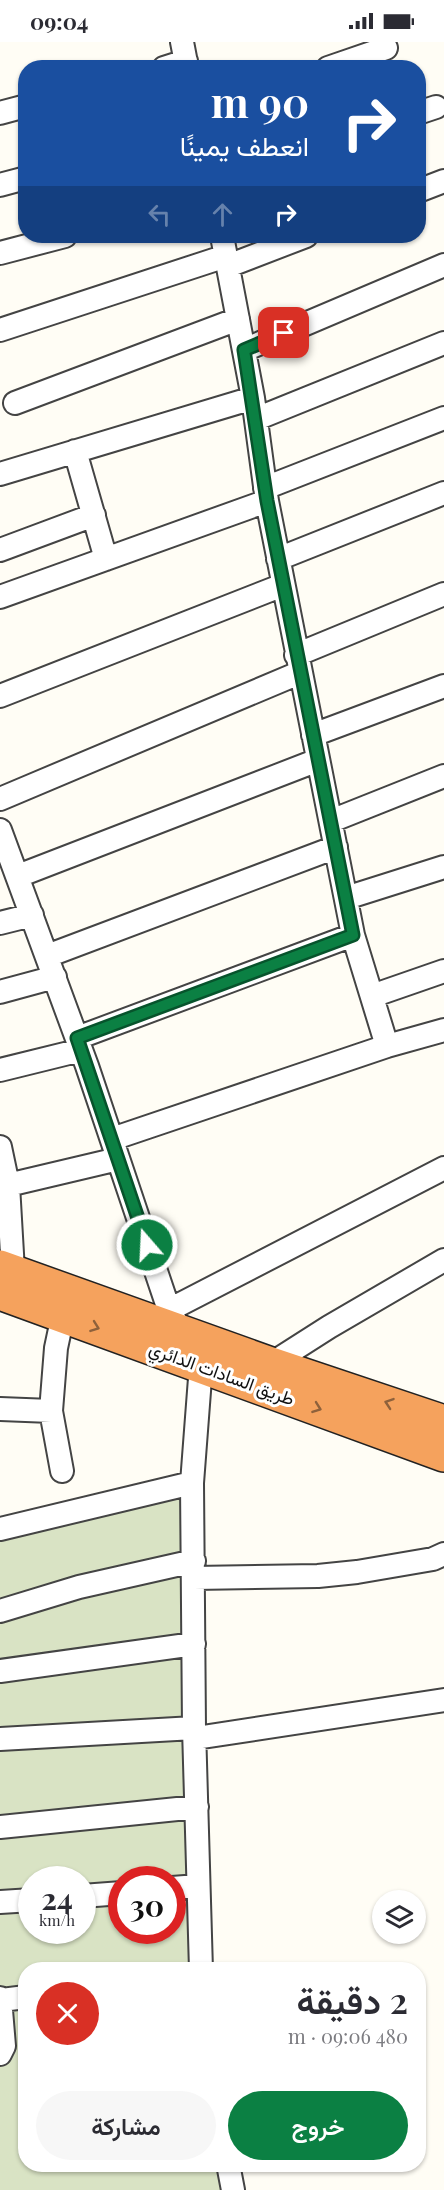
<!DOCTYPE html>
<html lang="ar">
<head>
<meta charset="utf-8">
<style>
  :root { --surface:#fff; --page:#f7f7f7; --text:#2b2b33; --muted:#7c7c81; --accent:#0b8043 }
  body { margin:0; font-family:"Playfair Display",Vazirmatn,serif; background:var(--page); color:var(--text); direction:rtl; height:100vh; display:flex; flex-direction:column; font-size:22px; white-space:nowrap }
  * { box-sizing:border-box; margin:0 }
  p { font-size:20px; color:var(--muted) }
  .icon { flex:none; width:33px; height:33px; fill:none; stroke:currentColor; stroke-width:2; stroke-linecap:round; stroke-linejoin:round }
  .map { position:relative; flex:1; overflow:hidden; direction:ltr }
  .panel { position:absolute; left:18px; top:1920px; width:408px; height:210px; display:flex; flex-direction:column; background:var(--surface); border-radius:24px; box-shadow:0 2px 4px #0004; direction:rtl }
  .panel>* { flex:none }
  .hud { position:absolute; left:18px; top:18px; width:408px; height:183px; border-radius:24px; box-shadow:0 2px 4px #0004; direction:rtl; background:#1a4fa0; color:#fff; overflow:hidden }
  .tools { position:absolute; left:372px; top:1848px; display:grid; gap:12px }
  .tools a { display:grid; place-items:center; width:54px; height:54px; border-radius:50%; background:var(--surface); box-shadow:0 2px 4px #0004; font-size:30px }
  .speed { position:absolute; left:18px; top:1824px; display:flex; gap:12px; font-size:30px; font-weight:700; text-align:center }
  .speed>* { display:grid; place-content:center; width:78px; height:78px; border-radius:50%; background:var(--surface); box-shadow:0 2px 4px #0004; line-height:1 }
  .speed small { font-size:15px; font-weight:400 }
  .speed .limit { border:9px solid #d22; background:#fff; color:#111 }
  .pin { position:absolute; display:grid; place-items:center; width:51px; height:51px; color:#fff; margin:-26px; border-radius:12px; box-shadow:0 3px 9px #0006 }
  .me { position:absolute; width:66px; margin:-33px; rotate:341deg; stroke-linejoin:round; filter:drop-shadow(0 0 4px #0008) }
  .turn { display:flex; align-items:center; gap:21px; height:126px; padding:0 18px; font-size:27px }
  .turn .icon { width:78px; height:78px; stroke-width:2.5 }
  .turn b { display:block; font-size:42px; line-height:51px }
  .lanes { display:flex; align-items:center; height:57px; padding:0 18px; background:#0003; justify-content:center; gap:30px; direction:ltr }
  .lanes .off { opacity:.35 }
  .round { display:grid; place-items:center; flex:none; width:63px; height:63px; border-radius:32px; background:var(--page) }
  .headline { display:flex; align-items:center; justify-content:space-between; height:102px; padding:0 18px }
  h1 { font-size:36px; font-weight:600; line-height:45px }
  .button { display:flex; gap:12px; margin-top:auto; padding:12px 18px }
  .button a { flex:1; height:69px; border-radius:36px; background:var(--accent); color:#fff; font-size:24px; font-weight:600; line-height:69px; text-align:center }
  .button a+a { background:var(--page); color:var(--text) }
  .status { display:flex; justify-content:space-between; align-items:center; height:42px; padding:0 30px; background:var(--surface); direction:ltr }
  .status svg { height:16px; fill:currentColor }
  .map>svg:first-child { display:block }
  .cemetery { fill:#d9e3c4; fill-rule:evenodd }
  .lines { fill:none; stroke-linecap:round; stroke-linejoin:round }
  .minor-casing { stroke:#444; stroke-width:26 }
  .highway-casing { stroke:#222; stroke-width:36 }
  .minor { stroke:#fff; stroke-width:22 }
  .highway { stroke:#f5a25d; stroke-width:33 }
  .oneway { stroke:#8e613b }
  .route-casing { stroke:#07532c; stroke-width:15 }
  .route { stroke:#0b8043; stroke-width:10 }
  .labels { text-anchor:middle; dominant-baseline:central; stroke-width:6; stroke-linejoin:round; paint-order:stroke }
  .street-label { font-size:18px; fill:#111; stroke:#fff }
</style>
</head>
<body>
<div class="status"><b>09:04</b><svg viewBox="0 0 49 12"><path d="M0 12V9h3v3zM5 12V6h3v6zM10 12V3h3v9zM15 12V0h3v12zM26 1h20v11H26zM47 4h2v5h-2z"/></svg></div>
<div class="map">
<svg width="444" height="2148" viewBox="0 0 444 2148">
  <rect width="100%" height="100%" fill="#fffdf5"/>
  <!-- cemetery -->
  <path class="cemetery" d="M171,1452L190,1455L195,1927L26,1928V2122L219,2123L226,2148H0V1494ZM32,1838H82V1888H32ZM122,1838H172V1888H122Z"/>
  <g class="lines">
    <defs>
      <path id="minor" d="M182,0L187,26
        M164,26L186,19
        M328,26L386,6
        M0,71L26,64
        M418,71L436,65
        M0,143L26,136
        M418,149L444,139
        M222,194L253,356L267,459L353,893L387,1004
        M0,211L65,194
        M228,224L306,194
        M0,288L226,214
        M244,308L444,223
        M15,361L238,277
        M256,377L444,301
        M75,409L106,517
        M0,432L253,356
        M265,446L444,376
        M0,508L94,473
        M278,517L444,451
        M0,555L267,459
        M296,613L444,552
        M0,654L283,543
        M313,693L444,644
        M0,757L299,631
        M331,779L444,734
        M0,788L87,1024L169,1268L181,1289
        M18,834L318,718
        M346,856L444,825
        M0,881L32,873
        M47,914L336,805
        M0,950L55,935
        M372,954L444,929
        M77,996L353,893
        M0,1028L81,1008
        M112,1097L387,1004L444,988
        M0,1105L8,1143L13,1229
        M8,1143L118,1117
        M169,1268L444,1126
        M271,1322L329,1285L444,1218
        M0,1367L51,1369
        M62,1429L51,1369L56,1306L63,1273
        M0,1487L192,1441
        M194,1536L318,1534L357,1530L433,1517L444,1512
        M0,1569L79,1545L194,1519
        M0,1629L194,1602
        M196,1696L444,1658
        M0,1697L194,1686
        M0,1785L197,1765
        M172,1846L198,1844
        M82,1854L122,1851
        M0,1860L32,1858
        M201,1928L194,1686L192,1441L201,1323
        M0,1956L4,2004L0,2012
        M1,1958L26,1955
        M228,2122L233,2148"/>
      <path id="highway" d="M0,1225L271,1322L444,1380
        M0,1251L444,1413"/>
    </defs>
    <!-- minor casing -->
    <use href="#minor" class="minor-casing"/>
    <!-- highway casing -->
    <use href="#highway" class="highway-casing"/>
    <!-- minor -->
    <use href="#minor" class="minor"/>
    <!-- highway -->
    <use href="#highway" class="highway"/>
  </g>
  <!-- one-way arrows -->
  <defs><path id="oneway-chevron" d="M-2-3.5L2.5 0L-2 3.5" fill="none" stroke-width="1.6" stroke-linecap="round" stroke-linejoin="round" transform="scale(1.5)"/></defs>
  <g class="oneway">
    <use href="#oneway-chevron" transform="translate(95 1285) rotate(20)"/>
    <use href="#oneway-chevron" transform="translate(389 1361) rotate(-161)"/>
    <use href="#oneway-chevron" transform="translate(317 1366) rotate(20)"/>
  </g>
  <g class="lines">
    <defs>
      <path id="route" d="M147,1203L77,996L353,893L267,459L244,308L284,291"/>
    </defs>
    <!-- route casing -->
    <use href="#route" class="route-casing"/>
    <!-- route -->
    <use href="#route" class="route"/>
  </g>
  <g class="labels">
    <!-- street labels -->
    <g class="street-label">
      <text transform="translate(222 1331) rotate(20)">طريق السادات الدائري</text>
    </g>
  </g>
</svg>
<div class="tools">
<a><svg class="icon" aria-label="layers" viewBox="0 0 24 24"><path d="M12 4l9 5-9 5-9-5zM3 14l9 5 9-5"/></svg></a>
</div>
<div class="speed"><div>24<small>km/h</small></div><div class="limit">30</div></div>
<div class="pin" style="left:284px;top:291px;background:#d93025"><svg class="icon" aria-label="arrive" viewBox="0 0 24 24"><path d="M6 21V4h12l-3 4 3 4H6"/></svg></div>
<svg class="me" style="left:147px;top:1203px" viewBox="-20 -20 40 40"><circle r="17" fill="#0b8043" stroke="#fff" stroke-width="3"/><path d="M0-11L8 9 0 5-8 9z" fill="#fff"/></svg>
<div class="hud">
<div class="turn"><svg class="icon" aria-label="right" viewBox="0 0 24 24"><path d="M7 20v-9h11M14 6l5 5-5 5"/></svg><div><b>90 m</b>انعطف يمينًا</div></div>
<div class="lanes"><svg class="icon off" aria-label="left" viewBox="0 0 24 24"><path d="M17 20v-9H6M10 6l-5 5 5 5"/></svg><svg class="icon off" aria-label="ahead" viewBox="0 0 24 24"><path d="M12 20V5M6 11l6-6 6 6"/></svg><svg class="icon" aria-label="right" viewBox="0 0 24 24"><path d="M7 20v-9h11M14 6l5 5-5 5"/></svg></div>
</div>
<section class="panel">
<div class="headline"><div><h1>2 دقيقة</h1><p>480 m · 09:06</p></div><a class="round" style="background:#d93025;color:#fff"><svg class="icon" aria-label="close" viewBox="0 0 24 24"><path d="M6 6l12 12M18 6L6 18"/></svg></a></div>
<div class="button"><a>خروج</a><a>مشاركة</a></div>
</section>
</div>
</body>
</html>
